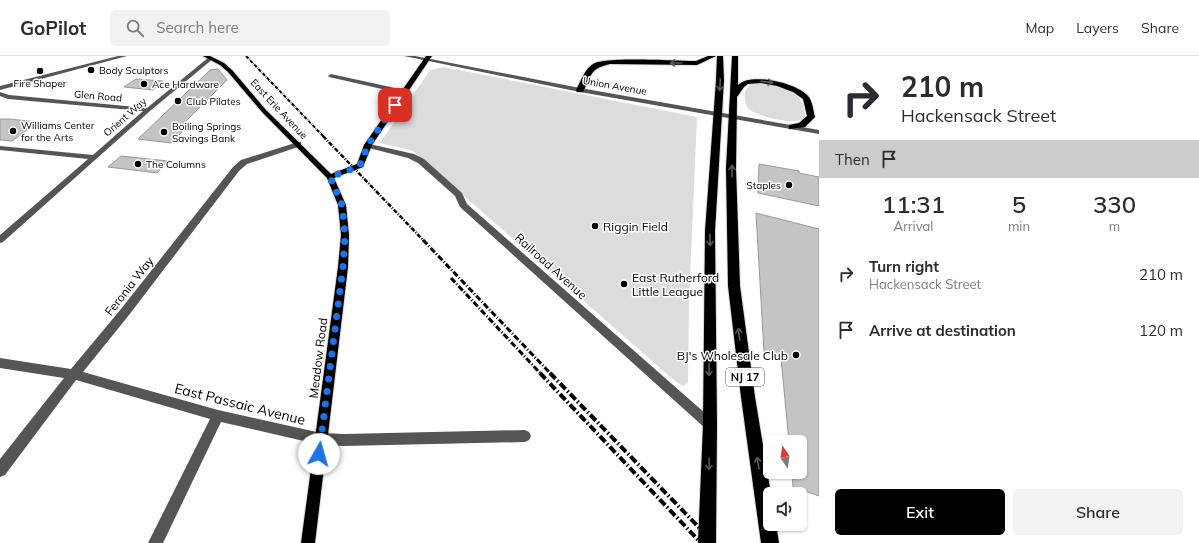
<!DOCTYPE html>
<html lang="en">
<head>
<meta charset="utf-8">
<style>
  :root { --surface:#fff; --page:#f2f2f3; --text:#2b2b33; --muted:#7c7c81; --line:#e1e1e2; --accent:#000 }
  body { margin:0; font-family:Mulish,sans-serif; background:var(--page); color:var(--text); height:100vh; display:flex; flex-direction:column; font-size:15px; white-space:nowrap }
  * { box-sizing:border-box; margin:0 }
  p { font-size:13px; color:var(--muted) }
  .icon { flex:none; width:22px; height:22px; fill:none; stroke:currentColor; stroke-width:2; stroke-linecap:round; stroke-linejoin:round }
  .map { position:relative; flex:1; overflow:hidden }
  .side { display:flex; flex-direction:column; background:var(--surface); width:380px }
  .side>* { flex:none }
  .hud { background:#fff; color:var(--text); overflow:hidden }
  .needle { width:26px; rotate:347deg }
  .fabs { position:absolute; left:763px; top:379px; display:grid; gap:8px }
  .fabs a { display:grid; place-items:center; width:44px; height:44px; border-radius:6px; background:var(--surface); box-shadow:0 1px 3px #0004; font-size:20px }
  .pin { position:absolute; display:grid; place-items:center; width:34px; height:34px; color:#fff; margin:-17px; border-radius:8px; box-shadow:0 2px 6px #0006 }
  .me { position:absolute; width:44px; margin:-22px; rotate:7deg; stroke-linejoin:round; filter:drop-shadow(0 0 3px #0008) }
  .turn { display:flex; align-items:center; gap:14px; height:84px; padding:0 16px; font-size:18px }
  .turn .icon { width:52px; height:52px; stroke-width:2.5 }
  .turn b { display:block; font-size:28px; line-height:34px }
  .then { display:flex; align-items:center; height:38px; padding:0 16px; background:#0003; gap:8px; font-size:15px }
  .eta { display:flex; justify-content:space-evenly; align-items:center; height:68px; text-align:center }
  .eta b { font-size:24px; font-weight:600; line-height:28px }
  .button { display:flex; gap:8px; margin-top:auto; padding:8px 16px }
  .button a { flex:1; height:46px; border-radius:6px; background:var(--accent); color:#fff; font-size:16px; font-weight:600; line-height:46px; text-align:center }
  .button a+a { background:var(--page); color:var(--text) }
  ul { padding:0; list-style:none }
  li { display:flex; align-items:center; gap:12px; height:56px; padding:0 16px }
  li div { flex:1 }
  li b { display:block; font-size:15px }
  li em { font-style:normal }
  header { display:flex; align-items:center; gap:24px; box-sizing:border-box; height:56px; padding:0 20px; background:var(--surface); border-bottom:1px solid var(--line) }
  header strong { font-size:19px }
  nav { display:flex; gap:22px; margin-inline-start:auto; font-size:14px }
  .search { width:280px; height:36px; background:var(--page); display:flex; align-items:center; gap:10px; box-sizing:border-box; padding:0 14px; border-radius:6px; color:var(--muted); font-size:15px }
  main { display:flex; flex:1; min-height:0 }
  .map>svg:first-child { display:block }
  .green { fill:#dcdcdc }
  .building { fill:#c4c4c4; stroke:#999 }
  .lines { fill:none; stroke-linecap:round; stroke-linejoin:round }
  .major-casing { stroke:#dbdbdb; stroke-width:2 }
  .highway-casing { stroke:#dbdbdb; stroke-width:2 }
  .minor { fill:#555; fill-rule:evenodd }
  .major { fill:#000; fill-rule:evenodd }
  .highway { fill:#000; fill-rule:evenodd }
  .rail-far3 { stroke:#000; stroke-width:2; stroke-dasharray:3.5 1 0.5 1; stroke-linecap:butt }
  .rail-far2 { stroke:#000; stroke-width:2.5; stroke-dasharray:4.5 1.5 1 1.5; stroke-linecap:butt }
  .rail-far1 { stroke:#000; stroke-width:3; stroke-dasharray:6 2 1 2; stroke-linecap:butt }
  .rail { stroke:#000; stroke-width:4; stroke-dasharray:8 2.5 1.5 2.5; stroke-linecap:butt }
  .oneway { stroke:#595959 }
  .route { stroke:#1a73e8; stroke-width:7; stroke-dasharray:0 12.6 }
  .poi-dot { fill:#000; stroke:#fff; stroke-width:1.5 }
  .labels { text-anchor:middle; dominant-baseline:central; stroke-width:3; stroke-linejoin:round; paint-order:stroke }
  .far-poi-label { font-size:10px; fill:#000; stroke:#fff; text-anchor:start }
  .far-street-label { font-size:10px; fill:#000; stroke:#fff }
  .shield { fill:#fff; stroke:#4c4c4c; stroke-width:1 }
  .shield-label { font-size:11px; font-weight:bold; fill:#000 }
  .poi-label { font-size:12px; fill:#000; stroke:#fff; text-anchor:start }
  .street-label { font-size:12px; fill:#000; stroke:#fff }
  .near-street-label { font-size:14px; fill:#000; stroke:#fff }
</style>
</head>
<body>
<header>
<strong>GoPilot</strong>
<div class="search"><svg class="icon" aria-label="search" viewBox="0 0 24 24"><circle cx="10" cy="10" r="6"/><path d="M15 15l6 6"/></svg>Search here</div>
<nav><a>Map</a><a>Layers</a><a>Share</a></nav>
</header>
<main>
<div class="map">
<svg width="819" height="487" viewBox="0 0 819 487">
  <rect width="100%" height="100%" fill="#fff"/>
  <!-- green -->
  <path class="green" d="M444,11L697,61L689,245L688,327L683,330L675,325L413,95L380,87L430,14Z
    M758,28C783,29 804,33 805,62C795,70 758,60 750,54C744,51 743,36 747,32C749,29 755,28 758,28Z"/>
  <!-- building -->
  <path class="building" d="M218,13L227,24L183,68L189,69L171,87L138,83L210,14Z
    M136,23L163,25L153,34L124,31Z
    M0,63H9L38,66L12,85L0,84Z
    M121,100L168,105L157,117L108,111Z
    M759,108L799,115V117L819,121V150L758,137Z
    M756,157L819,173V440L793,431L792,416H800V386H789L781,302L764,296Z"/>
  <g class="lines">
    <defs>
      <path id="major" d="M203,0H210L224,7L232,14L266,54L331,118L357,108L364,89L426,0H432L372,89L363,111L334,122L346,149L349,179L348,211L315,487H301L338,211L341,179L338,149L327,122L262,56L228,16L220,9Z"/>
      <path id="highway" d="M708,0H716L697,9L610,8C589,13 592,19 583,36H577L576,34C581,25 584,14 593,8C605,0 678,5 696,5Z
        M717,0H723L724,24L715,175L717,369L716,487H698L703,369L705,175L716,24Z
        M732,0H738V29C750,16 797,27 808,40C813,46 813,54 815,61L805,71L789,73V69L799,67L807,60L803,43L793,36L777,30L761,27L748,28L744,31L737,41L736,112L740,230L755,341L771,438L770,468H776L779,487H761L741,341L728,230L726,112Z"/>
    </defs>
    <!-- major casing -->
    <use href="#major" class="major-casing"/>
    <!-- highway casing -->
    <use href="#highway" class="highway-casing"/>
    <!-- minor -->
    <path class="minor" d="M118,0H127L0,34V30Z
      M404,0H415L580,32L819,74V78L580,36Z
      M209,1L214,2L150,55L3,186L0,187V179L88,103L0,94V90L93,99L143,55L8,43L0,40V36L9,39L147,52Z
      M331,18L404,34L407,36L404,38L329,21L328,20Z
      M298,86H301V90L247,108L239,115L129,259L83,316L218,354L321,377L344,378L525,374L529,376L531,380L529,384L525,386L344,390L321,389L221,366L163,487H148L210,363L76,324L5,419L0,421V403L64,322L0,312V302L71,313L121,253L233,111L241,104Z
      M365,87L414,98L424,103L462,137L467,148L714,365L716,369L714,373L710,375L706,373L460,151L455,140L418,107L408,102L365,91Z"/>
    <!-- major -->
    <use href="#major" class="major"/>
    <!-- highway -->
    <use href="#highway" class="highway"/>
    <!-- rail-far3 -->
    <path class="rail-far3" d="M246,0L324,81"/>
    <!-- rail-far2 -->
    <path class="rail-far2" d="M323,80L424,185"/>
    <!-- rail-far1 -->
    <path class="rail-far1" d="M423,184L551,318
      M451,222L541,318"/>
    <!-- rail -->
    <path class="rail" d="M540,317L701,487
      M550,317L714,487"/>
  </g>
  <!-- one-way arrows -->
  <defs><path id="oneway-shaft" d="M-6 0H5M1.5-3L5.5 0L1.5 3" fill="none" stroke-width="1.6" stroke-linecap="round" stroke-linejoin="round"/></defs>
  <g class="oneway">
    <use href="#oneway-shaft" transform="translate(676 7) rotate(180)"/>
    <use href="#oneway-shaft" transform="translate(767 26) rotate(7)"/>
    <use href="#oneway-shaft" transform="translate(720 29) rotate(93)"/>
    <use href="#oneway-shaft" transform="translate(732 115) rotate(-89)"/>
    <use href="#oneway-shaft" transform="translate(710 184) rotate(89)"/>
    <use href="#oneway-shaft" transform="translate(739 278) rotate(-97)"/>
    <use href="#oneway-shaft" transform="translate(709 314) rotate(90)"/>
    <use href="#oneway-shaft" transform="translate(758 407) rotate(-99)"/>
    <use href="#oneway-shaft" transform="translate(709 408) rotate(91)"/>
  </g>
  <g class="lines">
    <!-- route -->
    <path class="route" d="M319,398L343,211L345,179L342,149L330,121L355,112L360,109L368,89L395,49"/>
  </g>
  <!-- markers -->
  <g class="poi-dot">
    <circle cx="91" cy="14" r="4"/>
    <circle cx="40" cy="15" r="4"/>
    <circle cx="144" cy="28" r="4"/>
    <circle cx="178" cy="45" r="4"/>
    <circle cx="13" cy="75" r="4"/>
    <circle cx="164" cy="76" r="4"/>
    <circle cx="138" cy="108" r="4"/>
    <circle cx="789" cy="129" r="4"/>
    <circle cx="595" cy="170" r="4"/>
    <circle cx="624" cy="228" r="4"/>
    <circle cx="796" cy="299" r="4"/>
  </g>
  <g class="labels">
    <!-- far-poi labels -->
    <g class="far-poi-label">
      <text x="99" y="14">Body Sculptors</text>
      <text x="40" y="27" text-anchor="middle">Fire Shaper</text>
      <text x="152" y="28">Ace Hardware</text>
      <text x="186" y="45">Club Pilates</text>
      <text x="21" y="69">Williams Center<tspan x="21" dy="12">for the Arts</tspan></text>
      <text x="172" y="70">Boiling Springs<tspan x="172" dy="12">Savings Bank</tspan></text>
      <text x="146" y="108">The Columns</text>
      <text x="781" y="129" text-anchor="end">Staples</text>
    </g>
    <!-- far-street labels -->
    <g class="far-street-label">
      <text transform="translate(615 30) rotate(10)">Union Avenue</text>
      <text transform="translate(98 40) rotate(5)">Glen Road</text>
      <text transform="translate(279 53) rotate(47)">East Erie Avenue</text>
      <text transform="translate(125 61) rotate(-41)">Orient Way</text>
    </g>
    <!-- shield labels -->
    <rect class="shield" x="726" y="312" width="38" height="18" rx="3"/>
    <g class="shield-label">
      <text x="745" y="321">NJ 17</text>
    </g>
    <!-- poi labels -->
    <g class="poi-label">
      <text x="603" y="170">Riggin Field</text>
      <text x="632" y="221">East Rutherford<tspan x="632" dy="14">Little League</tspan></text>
      <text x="788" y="299" text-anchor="end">BJ's Wholesale Club</text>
    </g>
    <!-- street labels -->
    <g class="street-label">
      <text transform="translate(551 210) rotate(42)">Railroad Avenue</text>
      <text transform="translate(129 230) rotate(-52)">Feronia Way</text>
      <text transform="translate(318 302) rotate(-83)">Meadow Road</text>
    </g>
    <!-- near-street labels -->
    <g class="near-street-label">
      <text transform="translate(240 348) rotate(14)">East Passaic Avenue</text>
    </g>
  </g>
</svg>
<div class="fabs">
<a><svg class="needle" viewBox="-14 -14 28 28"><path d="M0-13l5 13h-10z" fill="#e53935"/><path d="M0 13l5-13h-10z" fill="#7c7c81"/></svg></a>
<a><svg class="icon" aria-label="sound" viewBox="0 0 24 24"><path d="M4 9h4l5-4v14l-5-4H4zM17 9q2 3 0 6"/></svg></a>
</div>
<div class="pin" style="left:395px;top:49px;background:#d93025"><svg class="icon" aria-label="arrive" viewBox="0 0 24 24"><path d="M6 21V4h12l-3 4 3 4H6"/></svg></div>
<svg class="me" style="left:319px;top:398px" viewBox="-20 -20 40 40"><circle r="19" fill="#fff"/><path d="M0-13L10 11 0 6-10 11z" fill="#1a73e8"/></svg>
</div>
<section class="side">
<div class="hud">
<div class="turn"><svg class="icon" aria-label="right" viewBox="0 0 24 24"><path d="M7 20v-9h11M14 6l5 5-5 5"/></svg><div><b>210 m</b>Hackensack Street</div></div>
<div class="then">Then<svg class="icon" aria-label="arrive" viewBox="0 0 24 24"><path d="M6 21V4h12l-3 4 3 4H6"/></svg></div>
</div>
<div class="eta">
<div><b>11:31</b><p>Arrival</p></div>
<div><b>5</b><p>min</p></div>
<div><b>330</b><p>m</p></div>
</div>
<ul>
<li><svg class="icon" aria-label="right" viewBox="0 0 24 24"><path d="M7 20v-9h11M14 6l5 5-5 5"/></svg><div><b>Turn right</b><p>Hackensack Street</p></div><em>210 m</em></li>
<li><svg class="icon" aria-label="arrive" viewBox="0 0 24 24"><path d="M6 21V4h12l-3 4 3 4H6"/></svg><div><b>Arrive at destination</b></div><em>120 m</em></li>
</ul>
<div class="button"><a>Exit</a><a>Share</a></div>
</section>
</main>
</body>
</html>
